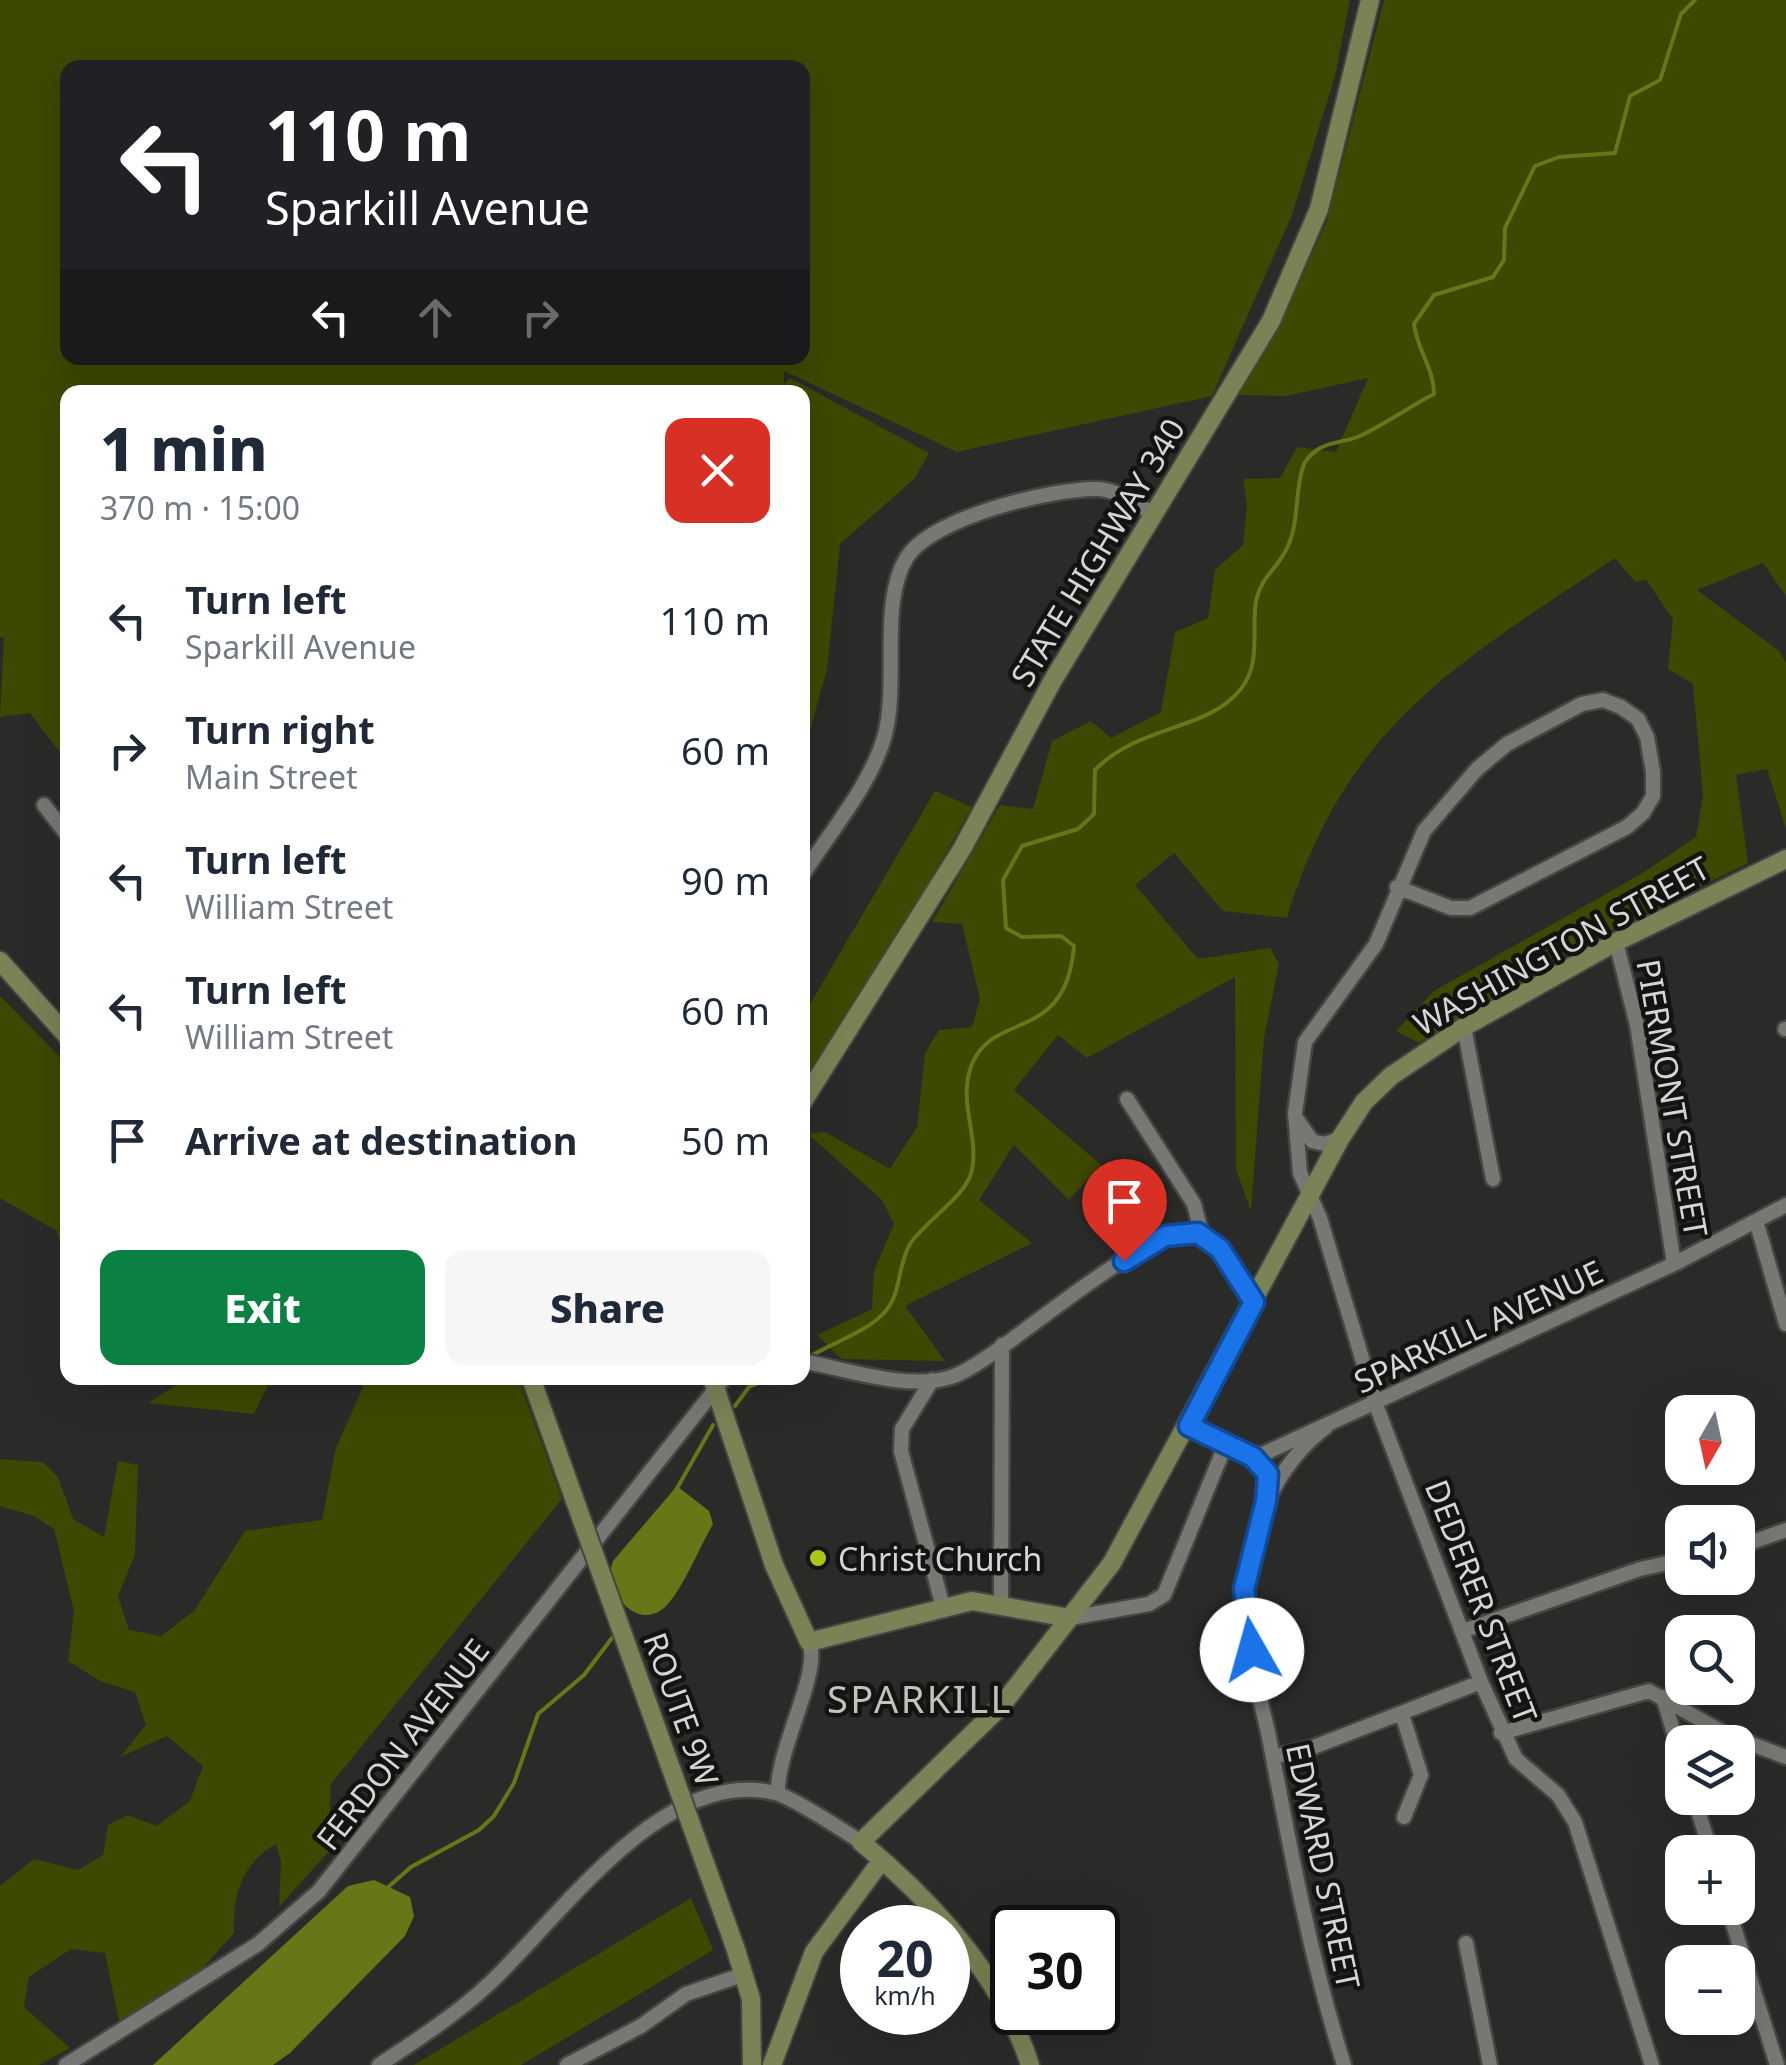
<!DOCTYPE html>
<html lang="en">
<head>
<meta charset="utf-8">
<style>
  :root { --surface:#fff; --page:#f6f6f7; --text:#1f2937; --muted:#747a83; --accent:#0b8043 }
  body { margin:0; font-family:"Noto Sans",sans-serif; background:var(--page); color:var(--text); height:100vh; display:flex; flex-direction:column; font-size:38px; white-space:nowrap }
  * { box-sizing:border-box; margin:0 }
  p { font-size:32px; color:var(--muted) }
  .icon { flex:none; width:55px; height:55px; fill:none; stroke:currentColor; stroke-width:2; stroke-linecap:round; stroke-linejoin:round }
  .map { position:relative; flex:1; overflow:hidden }
  .side { position:absolute; left:60px; top:385px; width:750px; height:1000px; display:flex; flex-direction:column; background:var(--surface); border-radius:20px; box-shadow:0 10px 40px #0002 }
  .side>* { flex:none }
  .hud { position:absolute; left:60px; top:60px; width:750px; height:305px; border-radius:20px; box-shadow:0 10px 40px #0002; background:#202124; color:#fff; overflow:hidden }
  .needle { width:65px; rotate:189deg }
  .buttons { position:absolute; left:1665px; top:1395px; display:grid; gap:20px }
  .buttons a { display:grid; place-items:center; width:90px; height:90px; border-radius:20px; background:var(--surface); box-shadow:0 10px 40px #0002; font-size:50px }
  .speed { position:absolute; left:840px; top:1905px; display:flex; gap:20px; font-size:50px; font-weight:700; text-align:center }
  .speed>* { display:grid; place-content:center; width:130px; height:130px; border-radius:50%; background:var(--surface); box-shadow:0 10px 40px #0002; line-height:1 }
  .speed small { font-size:25px; font-weight:400 }
  .speed .limit { border:5px solid #111; border-radius:15px; background:#fff; color:#111 }
  .pin { position:absolute; display:grid; place-items:center; width:85px; height:85px; color:#fff; margin:-102px -42px; border-radius:50% 50% 50% 0; rotate:-45deg; box-shadow:0 0 10px #0007 }
  .pin .icon { rotate:45deg }
  .me { position:absolute; width:110px; margin:-55px; rotate:353deg; stroke-linejoin:round; filter:drop-shadow(0 0 8px #0008) }
  .turn { display:flex; align-items:center; gap:35px; height:210px; padding:0 40px; font-size:45px }
  .turn .icon { width:130px; height:130px; stroke-width:2.5 }
  .turn b { display:block; font-size:70px; line-height:85px }
  .lanes { display:flex; align-items:center; height:95px; padding:0 40px; background:#0003; justify-content:center; gap:50px; direction:ltr }
  .lanes .off { opacity:.35 }
  .round { display:grid; place-items:center; flex:none; width:105px; height:105px; border-radius:20px; background:var(--page) }
  .head { display:flex; align-items:center; justify-content:space-between; height:170px; padding:0 40px }
  h1 { font-size:60px; font-weight:800; line-height:75px }
  .primary-button { display:flex; gap:20px; margin-top:auto; padding:20px 40px }
  .primary-button a { flex:1; height:115px; border-radius:20px; background:var(--accent); color:#fff; font-size:40px; font-weight:800; line-height:115px; text-align:center }
  .primary-button a+a { background:var(--page); color:var(--text) }
  ul { padding:0; list-style:none }
  li { display:flex; align-items:center; gap:30px; height:130px; padding:0 40px }
  li div { flex:1 }
  li b { display:block; font-size:38px }
  li em { font-style:normal }
  .map>svg:first-child { display:block }
  .green { fill:#3d4801; fill-rule:evenodd }
  .water { fill:#677718 }
  .lines { fill:none; stroke-linecap:round; stroke-linejoin:round }
  .stream { stroke:#677718; stroke-width:4 }
  .minor-casing { stroke:#454643; stroke-width:19 }
  .major-casing { stroke:#454643; stroke-width:22 }
  .minor { stroke:#777874; stroke-width:14 }
  .major { stroke:#798355; stroke-width:18 }
  .major-bridge-casing { stroke:#454643; stroke-width:22; stroke-linecap:butt }
  .major-bridge { stroke:#798355; stroke-width:18 }
  .route-casing { stroke:#114b97; stroke-width:25 }
  .route { stroke:#1a73e8; stroke-width:18 }
  .poi-dot { fill:#abc615; stroke:#131412; stroke-width:4 }
  .labels { text-anchor:middle; dominant-baseline:central; stroke-width:9; stroke-linejoin:round; paint-order:stroke }
  .street-label { font-size:32px; fill:#d5d6d4; stroke:#131412 }
  .poi-label { font-size:32px; fill:#d5d6d4; stroke:#131412; text-anchor:start }
  .quarter-label { font-size:38px; letter-spacing:2.5px; fill:#c2c3be; stroke:#131412 }
</style>
</head>
<body>
<div class="map">
<svg width="1786" height="2065" viewBox="0 0 1786 2065">
  <rect width="100%" height="100%" fill="#2a2b28"/>
  <!-- green -->
  <path class="green" d="M0,0H1350L1335,76L1292,215L1212,396L957,452L784,371V384L790,378L929,453L914,479L840,544L827,669L803,756L802,392H68L67,762L30,713L0,717L4,637H0ZM68,68H802V358H68Z
    M1384,0H1786V596L1763,563L1697,590L1779,651L1786,663V829L1767,769L1736,775L1748,863L1589,941L1419,1043L1396,1031L1434,991L1641,874L1696,837L1703,794L1693,684L1668,669L1673,619L1646,580L1635,582L1615,558C1457,664 1346,724 1287,918L1223,911L1174,853L1135,885L1198,959L1270,948L1279,964L1264,1038L1251,1211L1236,1170L1235,977L1087,1058L1058,1035L1014,1090L1101,1165L1069,1200L1014,1145L979,1200L1032,1243L905,1306L945,1361L841,1359L817,1335L872,1309L874,1271L894,1224L882,1200L808,1134L825,1132L890,1169L917,1127L925,1053L939,1030L972,1027L980,999L962,924L932,922L1000,805L1033,809L1052,741L1091,721L1111,738L1161,712L1175,632L1208,618L1215,570L1243,545L1247,505L1243,479L1280,478L1297,447L1336,452L1368,378L1286,396L1238,395L1278,329L1327,221Z
    M935,791L972,807L873,981L803,1085V1016Z
    M0,996L67,1064V1270L57,1231L0,1198Z
    M187,1378H279L268,1385L254,1414L148,1403Z
    M367,1378H518L562,1499L331,1784L328,1852L279,1907L281,1861L276,1844C241,1864 233,1895 234,1933L199,1972L119,2021L105,1953L71,1949L29,1977L24,2007L70,2048L39,2065H0V1886L34,1859L78,1870L103,1855L108,1825L128,1815L157,1826L190,1801L203,1766L167,1736L120,1757L146,1725L135,1692L100,1681L68,1661L74,1611L54,1529L34,1516L0,1506V1459L43,1462L58,1477L73,1519L104,1537L118,1461L138,1465L135,1554L118,1596L129,1630L161,1636L194,1611L245,1531L322,1520L336,1448Z
    M691,1898L713,1950L521,2065H414Z"/>
  <!-- water -->
  <path class="water" d="M677,1486L709,1511L713,1524C700,1546 682,1591 665,1607C636,1633 602,1589 613,1561Z
    M374,1880L410,1897L414,1916L405,1936L290,2053L273,2065H153L348,1886Z"/>
  <g class="lines">
    <!-- stream -->
    <path class="stream" d="M811,1356C832,1343 866,1332 883,1314C902,1295 897,1266 910,1244C926,1220 967,1196 972,1170C979,1134 957,1101 972,1064C994,1010 1066,1044 1074,946L1061,936L1022,937L1006,928L1003,880L1022,846L1078,829L1094,814L1095,770C1138,725 1207,731 1240,690C1262,663 1251,632 1256,601C1261,577 1276,570 1286,550C1300,523 1294,494 1303,467C1305,460 1310,455 1317,450C1329,441 1347,442 1360,436C1385,424 1409,407 1434,394C1434,368 1417,350 1414,324L1434,295L1493,277L1504,260L1505,228L1535,166L1559,157L1615,153L1630,96L1660,80L1681,14L1695,0
      M735,1406L749,1387L770,1378
      M676,1490L713,1425
      M386,1889L411,1867L479,1830L494,1816L514,1783L538,1714L584,1675L615,1634"/>
    <defs>
      <path id="minor" d="M44,805L68,836
        M802,876C829,833 870,786 884,738C900,684 878,604 907,557C933,517 1053,488 1098,489C1119,490 1136,504 1153,514
        M1397,887L1451,908H1470L1627,827L1643,813L1653,796V772L1647,737L1638,719L1621,707L1603,700L1582,704L1507,744L1477,769L1424,831L1376,944L1305,1042L1295,1113L1300,1173L1320,1218L1376,1405L1481,1682L1516,1759L1558,1795L1575,1822L1652,2065
        M1616,942L1637,1025L1674,1264
        M1464,1027L1493,1179
        M1785,1029H1786
        M1127,1099L1194,1204L1202,1235
        M1298,1121L1312,1141L1324,1144L1340,1139
        M1757,1224L1786,1324
        M802,1361C846,1369 911,1392 954,1376C1008,1355 1154,1212 1203,1235C1228,1247 1238,1281 1254,1302
        M932,1380L902,1429L901,1451L943,1607
        M1189,1426L1240,1454H1263L1674,1264L1786,1205
        M1326,1427C1276,1465 1251,1525 1245,1586C1240,1635 1259,1690 1269,1737C1290,1848 1310,1957 1344,2065
        M1253,1457L1268,1475L1267,1496
        M1738,1547L1786,1530
        M1001,1602L1002,1345
        M1070,1618L1149,1604L1164,1595L1225,1446
        M1463,1631L1640,1569L1682,1560
        M1663,1697L1682,1760
        M1402,1714L1421,1775L1404,1817
        M1501,1733L1649,1691L1728,1735L1786,1757
        M1273,1757L1311,1748L1481,1682
        M778,1793C776,1750 822,1672 809,1642
        M1694,1798L1711,1852
        M1728,1908L1777,2065
        M1466,1943L1490,2065
        M948,1965L970,1957
        M66,2065L258,1944L319,1891L724,1378
        M379,2065C417,2040 457,2014 490,1983C561,1916 664,1765 775,1793C792,1797 844,1831 861,1842
        M567,2065L641,2026L686,1994L745,1974"/>
      <path id="major" d="M0,961L68,1037
        M802,1103L962,849L1053,680L1271,321L1319,209L1370,0
        M712,1378L774,1565L809,1642L972,1601L1070,1618
        M735,1947L751,1999L752,2065
        M772,2065L814,1952L882,1860
        M1030,2065C1002,1977 931,1900 861,1842L1002,1705L1112,1563L1340,1139L1364,1102L1391,1076L1464,1027L1616,942L1786,859"/>
    </defs>
    <!-- minor casing -->
    <use href="#minor" class="minor-casing"/>
    <!-- major casing -->
    <use href="#major" class="major-casing"/>
    <!-- minor -->
    <use href="#minor" class="minor"/>
    <!-- major -->
    <use href="#major" class="major"/>
    <defs>
      <path id="major-bridge" d="M531,1378L735,1947"/>
    </defs>
    <!-- major-bridge casing -->
    <use href="#major-bridge" class="major-bridge-casing"/>
    <!-- major-bridge -->
    <use href="#major-bridge" class="major-bridge"/>
  </g>
  <g class="lines">
    <defs>
      <path id="route" d="M1124,1261L1165,1236L1198,1233L1220,1249L1254,1302L1189,1426L1253,1457L1268,1474L1266,1501L1244,1589L1252,1650"/>
    </defs>
    <!-- route casing -->
    <use href="#route" class="route-casing"/>
    <!-- route -->
    <use href="#route" class="route"/>
  </g>
  <!-- markers -->
  <circle class="poi-dot" cx="818" cy="1558" r="10"/>
  <g class="labels">
    <!-- street labels -->
    <g class="street-label">
      <text transform="translate(1097 552) rotate(-59)">STATE HIGHWAY 340</text>
      <text transform="translate(1561 945) rotate(-29)">WASHINGTON STREET</text>
      <text transform="translate(1673 1098) rotate(80)">PIERMONT STREET</text>
      <text transform="translate(1478 1326) rotate(-25)">SPARKILL AVENUE</text>
      <text transform="translate(1482 1601) rotate(69)">DEDERER STREET</text>
      <text transform="translate(682 1709) rotate(70)">ROUTE 9W</text>
      <text transform="translate(402 1744) rotate(-52)">FERDON AVENUE</text>
      <text transform="translate(1324 1866) rotate(78)">EDWARD STREET</text>
    </g>
    <!-- poi labels -->
    <g class="poi-label">
      <text x="838" y="1558">Christ Church</text>
    </g>
    <!-- quarter labels -->
    <g class="quarter-label">
      <text x="920" y="1698">SPARKILL</text>
    </g>
  </g>
</svg>
<div class="buttons">
<a><svg class="needle" viewBox="-14 -14 28 28"><path d="M0-13l5 13h-10z" fill="#e53935"/><path d="M0 13l5-13h-10z" fill="#747a83"/></svg></a>
<a><svg class="icon" aria-label="sound" viewBox="0 0 24 24"><path d="M4 9h4l5-4v14l-5-4H4zM17 9q2 3 0 6"/></svg></a>
<a><svg class="icon" aria-label="search" viewBox="0 0 24 24"><circle cx="10" cy="10" r="6"/><path d="M15 15l6 6"/></svg></a>
<a><svg class="icon" aria-label="layers" viewBox="0 0 24 24"><path d="M12 4l9 5-9 5-9-5zM3 14l9 5 9-5"/></svg></a>
<a>+</a>
<a>−</a>
</div>
<div class="speed"><div>20<small>km/h</small></div><div class="limit">30</div></div>
<div class="pin" style="left:1124px;top:1261px;background:#d93025"><svg class="icon" aria-label="arrive" viewBox="0 0 24 24"><path d="M6 21V4h12l-3 4 3 4H6"/></svg></div>
<svg class="me" style="left:1252px;top:1650px" viewBox="-20 -20 40 40"><circle r="19" fill="#fff"/><path d="M0-13L10 11 0 6-10 11z" fill="#1a73e8"/></svg>
<div class="hud">
<div class="turn"><svg class="icon" aria-label="left" viewBox="0 0 24 24"><path d="M17 20v-9H6M10 6l-5 5 5 5"/></svg><div><b>110 m</b>Sparkill Avenue</div></div>
<div class="lanes"><svg class="icon" aria-label="left" viewBox="0 0 24 24"><path d="M17 20v-9H6M10 6l-5 5 5 5"/></svg><svg class="icon off" aria-label="ahead" viewBox="0 0 24 24"><path d="M12 20V5M6 11l6-6 6 6"/></svg><svg class="icon off" aria-label="right" viewBox="0 0 24 24"><path d="M7 20v-9h11M14 6l5 5-5 5"/></svg></div>
</div>
<section class="side">
<div class="head"><div><h1>1 min</h1><p>370 m · 15:00</p></div><a class="round" style="background:#d93025;color:#fff"><svg class="icon" aria-label="close" viewBox="0 0 24 24"><path d="M6 6l12 12M18 6L6 18"/></svg></a></div>
<ul>
<li><svg class="icon" aria-label="left" viewBox="0 0 24 24"><path d="M17 20v-9H6M10 6l-5 5 5 5"/></svg><div><b>Turn left</b><p>Sparkill Avenue</p></div><em>110 m</em></li>
<li><svg class="icon" aria-label="right" viewBox="0 0 24 24"><path d="M7 20v-9h11M14 6l5 5-5 5"/></svg><div><b>Turn right</b><p>Main Street</p></div><em>60 m</em></li>
<li><svg class="icon" aria-label="left" viewBox="0 0 24 24"><path d="M17 20v-9H6M10 6l-5 5 5 5"/></svg><div><b>Turn left</b><p>William Street</p></div><em>90 m</em></li>
<li><svg class="icon" aria-label="left" viewBox="0 0 24 24"><path d="M17 20v-9H6M10 6l-5 5 5 5"/></svg><div><b>Turn left</b><p>William Street</p></div><em>60 m</em></li>
<li><svg class="icon" aria-label="arrive" viewBox="0 0 24 24"><path d="M6 21V4h12l-3 4 3 4H6"/></svg><div><b>Arrive at destination</b></div><em>50 m</em></li>
</ul>
<div class="primary-button"><a>Exit</a><a>Share</a></div>
</section>
</div>
</body>
</html>
